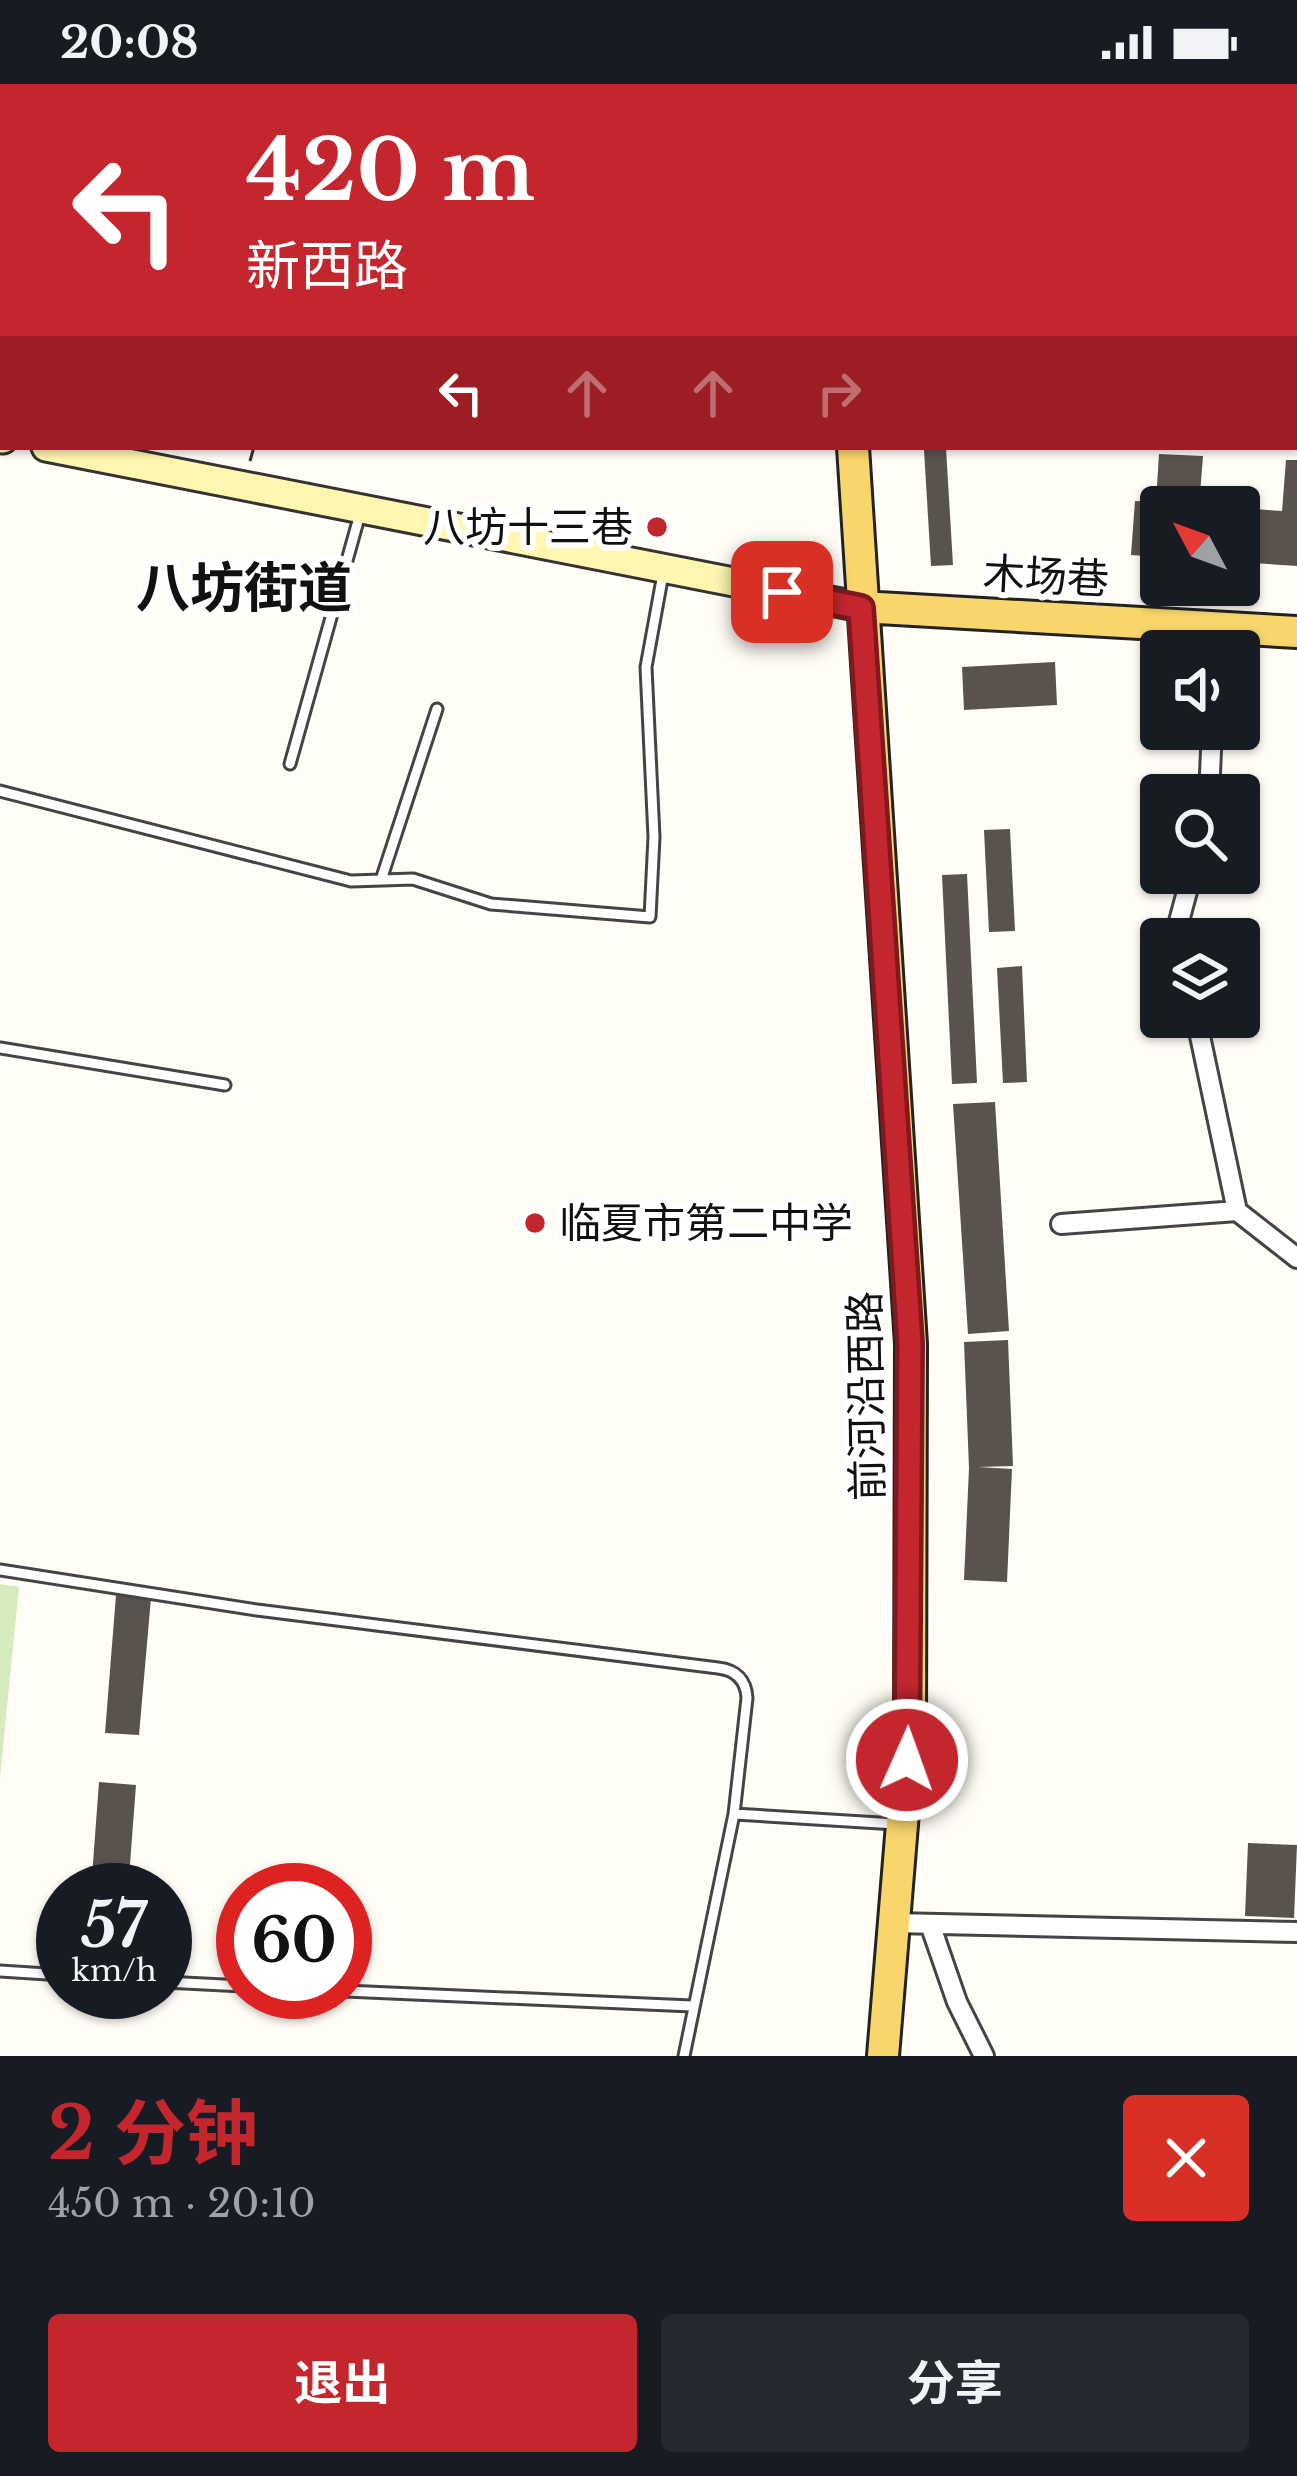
<!DOCTYPE html>
<html lang="zh">
<head>
<meta charset="utf-8">
<style>
  :root { --surface:#171b24; --page:#242831; --text:#f1f3f6; --muted:#9ea1a6; --accent:#c4262e }
  body { margin:0; font-family:"Libre Baskerville","Noto Sans SC",serif; background:var(--page); color:var(--text); height:100vh; display:flex; flex-direction:column; font-size:45px; white-space:nowrap }
  * { box-sizing:border-box; margin:0 }
  p { font-size:39px; color:var(--muted) }
  .icon { flex:none; width:66px; height:66px; fill:none; stroke:currentColor; stroke-width:2; stroke-linecap:round; stroke-linejoin:round }
  .map { position:relative; height:1972px; overflow:hidden }
  .details { display:flex; flex-direction:column; background:var(--surface); flex:1 }
  .details>* { flex:none }
  .top-card { position:absolute; left:0px; top:0px; width:1299px; height:366px; box-shadow:0 3px 9px #0004; background:#c4262e; color:#fff; overflow:hidden }
  .needle { width:78px; rotate:311deg }
  .controls { position:absolute; left:1140px; top:402px; display:grid; gap:24px }
  .controls a { display:grid; place-items:center; width:120px; height:120px; border-radius:12px; background:var(--surface); box-shadow:0 3px 9px #0004; font-size:60px }
  .speed { position:absolute; left:36px; top:1779px; display:flex; gap:24px; font-size:60px; font-weight:700; text-align:center }
  .speed>* { display:grid; place-content:center; width:156px; height:156px; border-radius:50%; background:var(--surface); box-shadow:0 3px 9px #0004; line-height:1 }
  .speed small { font-size:30px; font-weight:400 }
  .speed .limit { border:18px solid #d22; background:#fff; color:#111 }
  .pin { position:absolute; display:grid; place-items:center; width:102px; height:102px; color:#fff; margin:-51px; border-radius:24px; box-shadow:0 6px 18px #0006 }
  .me { position:absolute; width:132px; margin:-66px; rotate:2deg; stroke-linejoin:round; filter:drop-shadow(0 0 9px #0008) }
  .turn { display:flex; align-items:center; gap:42px; height:252px; padding:0 48px; font-size:54px }
  .turn .icon { width:156px; height:156px; stroke-width:2.5 }
  .turn b { display:block; font-size:84px; line-height:102px }
  .lanes { display:flex; align-items:center; height:114px; padding:0 48px; background:#0003; justify-content:center; gap:60px; direction:ltr }
  .lanes .off { opacity:.35 }
  .round { display:grid; place-items:center; flex:none; width:126px; height:126px; border-radius:12px; background:var(--page) }
  .head { display:flex; align-items:center; justify-content:space-between; height:204px; padding:0 48px }
  h1 { font-size:72px; font-weight:700; line-height:90px; color:var(--accent) }
  .cta { display:flex; gap:24px; margin-top:auto; padding:24px 48px }
  .cta a { flex:1; height:138px; border-radius:12px; background:var(--accent); color:#fff; font-size:48px; font-weight:700; line-height:138px; text-align:center }
  .cta a+a { background:var(--page); color:var(--text) }
  .status { display:flex; justify-content:space-between; align-items:center; height:84px; padding:0 60px; background:var(--surface); direction:ltr }
  .status svg { height:33px; fill:currentColor }
  .map>svg:first-child { display:block }
  .green { fill:#d5ebbd }
  .building { fill:#5a524d }
  .lines { fill:none; stroke-linecap:round; stroke-linejoin:round }
  .lane-casing { stroke:#444; stroke-width:15 }
  .street-casing { stroke:#444; stroke-width:24 }
  .secondary-casing { stroke:#333; stroke-width:33 }
  .primary-casing { stroke:#222; stroke-width:36 }
  .path { stroke:#333; stroke-width:3; stroke-dasharray:12 6; stroke-linecap:butt }
  .lane { stroke:#fff; stroke-width:9 }
  .street { stroke:#fff; stroke-width:18 }
  .secondary { stroke:#fff6b0; stroke-width:27 }
  .primary { stroke:#f9d66b; stroke-width:30 }
  .route-casing { stroke:#7f191e; stroke-width:30 }
  .route { stroke:#c4262e; stroke-width:21 }
  .poi-dot { fill:#c4262e; stroke:#fff; stroke-width:4.5 }
  .labels { text-anchor:middle; dominant-baseline:central; stroke-width:12; stroke-linejoin:round; paint-order:stroke }
  .poi-label { font-size:42px; fill:#111; stroke:#fff; text-anchor:end }
  .street-label { font-size:42px; fill:#111; stroke:#fff }
  .district-label { font-size:54px; font-weight:bold; fill:#111; stroke:#fff }
</style>
</head>
<body>
<div class="status"><b>20:08</b><svg viewBox="0 0 49 12"><path d="M0 12V9h3v3zM5 12V6h3v6zM10 12V3h3v9zM15 12V0h3v12zM26 1h20v11H26zM47 4h2v5h-2z"/></svg></div>
<div class="map">
<svg width="1297" height="1972" viewBox="0 0 1297 1972">
  <rect width="100%" height="100%" fill="#fffdf5"/>
  <!-- green -->
  <path class="green" d="M0,1500L19,1503L0,1693Z"/>
  <!-- building -->
  <path class="building" d="M946,364L953,481L931,482L924,366Z
    M1159,370L1203,372L1199,423H1161V473L1131,471L1135,417L1156,418Z
    M1286,376H1297V482L1239,478V424L1282,427Z
    M1055,578L1057,621L964,626L962,583Z
    M1010,745L1015,847L989,848L984,746Z
    M967,790L977,999L952,1000L942,791Z
    M1022,882L1027,998L1003,999L997,884Z
    M995,1018L1009,1247L968,1250L953,1020Z
    M1008,1256L1013,1382L978,1383L1012,1385L1007,1498L964,1496L969,1384L964,1258Z
    M116,1511L151,1514L139,1651L105,1649Z
    M99,1698L136,1701L128,1806H91Z
    M1248,1759L1297,1761L1294,1834L1245,1832Z"/>
  <g class="lines">
    <defs>
      <path id="lane" d="M290,680L360,430
        M0,707L351,797L413,795L491,820L650,833L654,753L646,583L663,490
        M381,796L437,625
        M0,964L225,1001
        M0,1486L257,1526L718,1584C736,1586 746,1596 747,1614L734,1730L684,1972
        M734,1730L896,1740
        M0,1887L63,1891
        M165,1898L243,1902
        M345,1907L692,1922"/>
      <path id="street" d="M1209,711L1212,645
        M1180,855L1178,841L1192,789
        M1196,933L1237,1127
        M1061,1140L1237,1127L1297,1174
        M894,1839L1297,1848
        M930,1840L957,1918L984,1972"/>
      <path id="secondary" d="M0,354L3,355
        M46,363L861,523"/>
      <path id="primary" d="M845,3V0
        M853,363L911,1260L910,1643L883,1972
        M861,523L1297,548"/>
    </defs>
    <!-- lane casing -->
    <use href="#lane" class="lane-casing"/>
    <!-- street casing -->
    <use href="#street" class="street-casing"/>
    <!-- secondary casing -->
    <use href="#secondary" class="secondary-casing"/>
    <!-- primary casing -->
    <use href="#primary" class="primary-casing"/>
    <!-- path -->
    <path class="path" d="M666,0L667,3
      M321,3L322,0
      M0,27L3,28
      M0,191L3,192
      M250,377L254,363"/>
    <!-- lane -->
    <use href="#lane" class="lane"/>
    <!-- street -->
    <use href="#street" class="street"/>
    <!-- secondary -->
    <use href="#secondary" class="secondary"/>
    <!-- primary -->
    <use href="#primary" class="primary"/>
  </g>
  <g class="lines">
    <defs>
      <path id="route" d="M782,508L861,524L910,1259L907,1676"/>
    </defs>
    <!-- route casing -->
    <use href="#route" class="route-casing"/>
    <!-- route -->
    <use href="#route" class="route"/>
  </g>
  <!-- markers -->
  <g class="poi-dot">
    <circle cx="657" cy="443" r="12"/>
    <circle cx="535" cy="1139" r="12"/>
  </g>
  <g class="labels">
    <!-- poi labels -->
    <g class="poi-label">
      <text x="633" y="443">八坊十三巷</text>
      <text x="559" y="1139" text-anchor="start">临夏市第二中学</text>
    </g>
    <!-- street labels -->
    <g class="street-label">
      <text transform="translate(1046 492) rotate(3)">木场巷</text>
      <text transform="translate(866 1312) rotate(-91)">前河沿西路</text>
    </g>
    <!-- district labels -->
    <g class="district-label">
      <text x="244" y="504">八坊街道</text>
    </g>
  </g>
</svg>
<div class="controls">
<a><svg class="needle" viewBox="-14 -14 28 28"><path d="M0-13l5 13h-10z" fill="#e53935"/><path d="M0 13l5-13h-10z" fill="#9ea1a6"/></svg></a>
<a><svg class="icon" aria-label="sound" viewBox="0 0 24 24"><path d="M4 9h4l5-4v14l-5-4H4zM17 9q2 3 0 6"/></svg></a>
<a><svg class="icon" aria-label="search" viewBox="0 0 24 24"><circle cx="10" cy="10" r="6"/><path d="M15 15l6 6"/></svg></a>
<a><svg class="icon" aria-label="layers" viewBox="0 0 24 24"><path d="M12 4l9 5-9 5-9-5zM3 14l9 5 9-5"/></svg></a>
</div>
<div class="speed"><div>57<small>km/h</small></div><div class="limit">60</div></div>
<div class="pin" style="left:782px;top:508px;background:#d93025"><svg class="icon" aria-label="arrive" viewBox="0 0 24 24"><path d="M6 21V4h12l-3 4 3 4H6"/></svg></div>
<svg class="me" style="left:907px;top:1676px" viewBox="-20 -20 40 40"><circle r="17" fill="#c4262e" stroke="#fff" stroke-width="3"/><path d="M0-11L8 9 0 5-8 9z" fill="#fff"/></svg>
<div class="top-card">
<div class="turn"><svg class="icon" aria-label="left" viewBox="0 0 24 24"><path d="M17 20v-9H6M10 6l-5 5 5 5"/></svg><div><b>420 m</b>新西路</div></div>
<div class="lanes"><svg class="icon" aria-label="left" viewBox="0 0 24 24"><path d="M17 20v-9H6M10 6l-5 5 5 5"/></svg><svg class="icon off" aria-label="ahead" viewBox="0 0 24 24"><path d="M12 20V5M6 11l6-6 6 6"/></svg><svg class="icon off" aria-label="ahead" viewBox="0 0 24 24"><path d="M12 20V5M6 11l6-6 6 6"/></svg><svg class="icon off" aria-label="right" viewBox="0 0 24 24"><path d="M7 20v-9h11M14 6l5 5-5 5"/></svg></div>
</div>
</div>
<section class="details">
<div class="head"><div><h1>2 分钟</h1><p>450 m · 20:10</p></div><a class="round" style="background:#d93025;color:#fff"><svg class="icon" aria-label="close" viewBox="0 0 24 24"><path d="M6 6l12 12M18 6L6 18"/></svg></a></div>
<div class="cta"><a>退出</a><a>分享</a></div>
</section>
</body>
</html>
